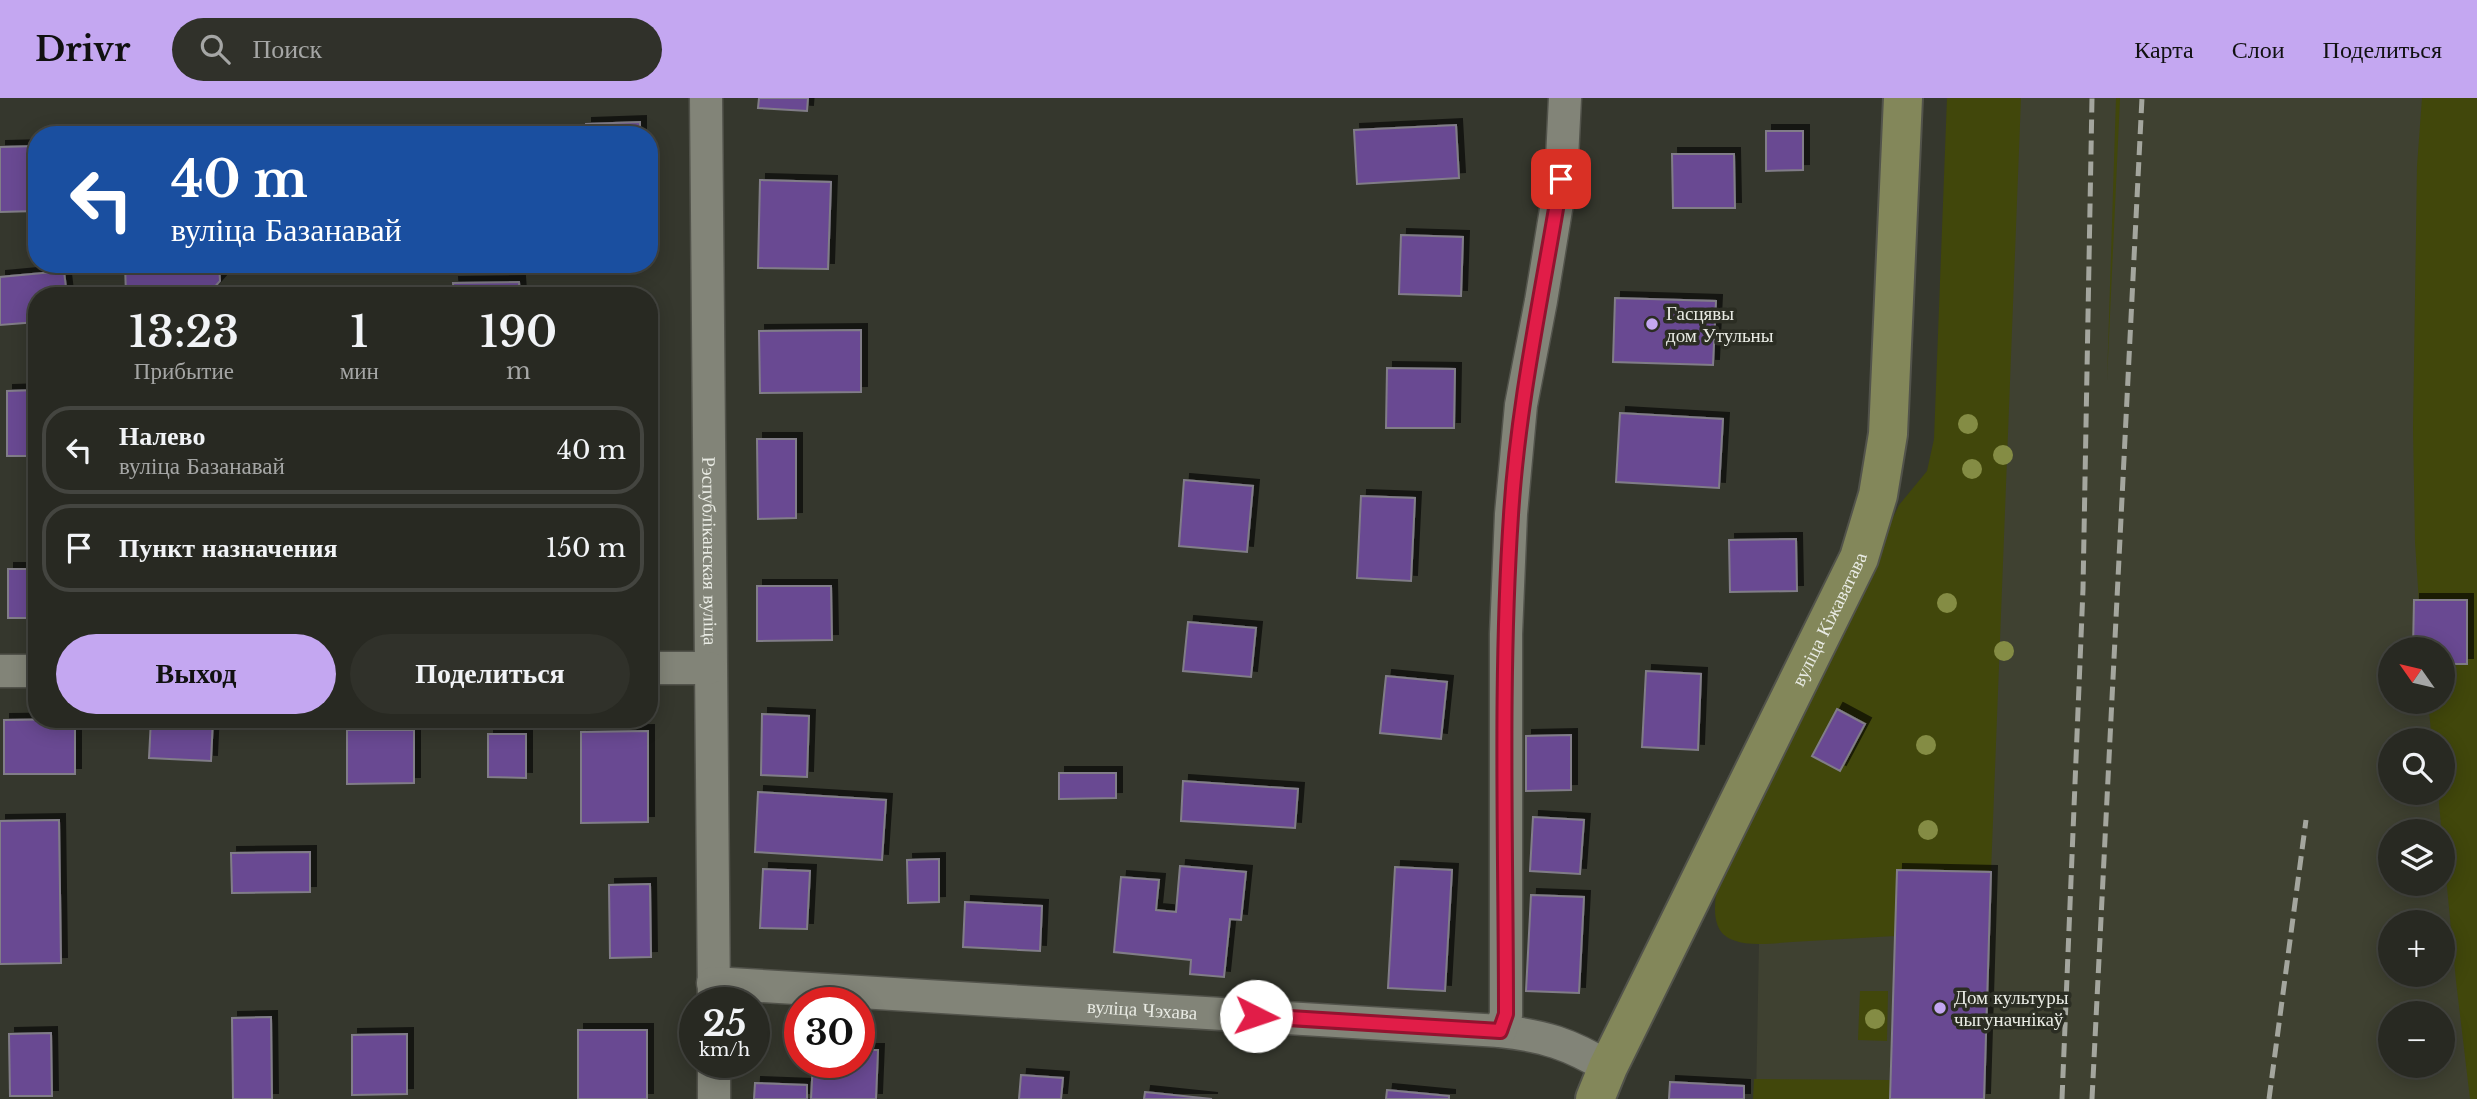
<!DOCTYPE html>
<html lang="ru">
<head>
<meta charset="utf-8">
<style>
  :root { --surface:#282922; --page:#30312a; --text:#f1f3f6; --muted:#a5a6a5; --line:#444540; --accent:#c4a7f1 }
  body { margin:0; font-family:"Libre Baskerville",serif; background:var(--page); color:var(--text); height:100vh; display:flex; flex-direction:column; font-size:26px; white-space:nowrap }
  * { box-sizing:border-box; margin:0 }
  p { font-size:23px; color:var(--muted) }
  .icon { flex:none; width:38px; height:38px; fill:none; stroke:currentColor; stroke-width:2; stroke-linecap:round; stroke-linejoin:round }
  .map { position:relative; flex:1; overflow:hidden }
  .panel { position:absolute; left:28px; top:189px; width:630px; height:441px; display:flex; flex-direction:column; background:var(--surface); border-radius:28px; box-shadow:0 4px 18px #0003,0 0 0 2px var(--line) }
  .panel>* { flex:none }
  .banner { position:absolute; left:28px; top:28px; width:630px; height:147px; border-radius:28px; box-shadow:0 4px 18px #0003,0 0 0 2px var(--line); background:#1a4fa0; color:#fff; overflow:hidden }
  .needle { width:46px; rotate:304deg }
  .controls { position:absolute; left:2378px; top:539px; display:grid; gap:14px }
  .controls a { display:grid; place-items:center; width:77px; height:77px; border-radius:50%; background:var(--surface); box-shadow:0 4px 18px #0003,0 0 0 2px var(--line); font-size:35px }
  .speed { position:absolute; left:679px; top:889px; display:flex; gap:14px; font-size:35px; font-weight:700; text-align:center }
  .speed>* { display:grid; place-content:center; width:91px; height:91px; border-radius:50%; background:var(--surface); box-shadow:0 4px 18px #0003,0 0 0 2px var(--line); line-height:1 }
  .speed small { font-size:18px; font-weight:400 }
  .speed .limit { border:10px solid #d22; background:#fff; color:#111 }
  .pin { position:absolute; display:grid; place-items:center; width:60px; height:60px; color:#fff; margin:-30px; border-radius:14px; box-shadow:0 4px 10px #0006 }
  .me { position:absolute; width:77px; margin:-38px; rotate:94deg; stroke-linejoin:round; filter:drop-shadow(0 0 5px #0008) }
  .turn { display:flex; align-items:center; gap:24px; height:147px; padding:0 28px; font-size:32px }
  .turn .icon { width:91px; height:91px; stroke-width:2.5 }
  .turn b { display:block; font-size:49px; line-height:60px }
  .eta { display:flex; justify-content:space-evenly; align-items:center; height:119px; text-align:center }
  .eta b { font-size:42px; font-weight:600; line-height:49px }
  .cta { display:flex; gap:14px; margin-top:auto; padding:14px 28px }
  .cta a { flex:1; height:80px; border-radius:42px; background:var(--accent); color:#111; font-size:28px; font-weight:600; line-height:80px; text-align:center }
  .cta a+a { background:var(--page); color:var(--text) }
  ul { padding:0; list-style:none }
  li { display:flex; align-items:center; gap:21px; height:88px; margin:0 14px 10px; padding:0 14px; border:4px solid var(--line); border-radius:28px }
  li div { flex:1 }
  li b { display:block; font-size:26px }
  li em { font-style:normal }
  header { display:flex; align-items:center; gap:42px; box-sizing:border-box; height:98px; padding:0 35px; background:var(--accent); color:#111 }
  header strong { font-size:33px }
  nav { display:flex; gap:38px; margin-inline-start:auto; font-size:24px }
  .search { width:490px; height:63px; background:var(--page); display:flex; align-items:center; gap:18px; box-sizing:border-box; padding:0 24px; border-radius:38px; color:var(--muted); font-size:26px }
  .map>svg:first-child { display:block }
  .built { fill:#3f4131; fill-rule:evenodd }
  .green { fill:#41470b }
  .building { fill:#694992; stroke:#817d88; stroke-width:2; filter:url(#shadow) }
  .lines { fill:none; stroke-linecap:round; stroke-linejoin:round }
  .minor-casing { stroke:#52534b; stroke-width:35 }
  .secondary-casing { stroke:#52534b; stroke-width:42 }
  .minor { stroke:#828478; stroke-width:32 }
  .secondary { stroke:#83875a; stroke-width:38 }
  .rail { stroke:#a4a69e; stroke-width:5; stroke-dasharray:14 7; stroke-linecap:butt }
  .tree { fill:#848c44 }
  .route-casing { stroke:#92132f; stroke-width:18 }
  .route { stroke:#e11d48; stroke-width:12 }
  .poi-dot { fill:#c4a7f1; stroke:#2b2d23; stroke-width:2.5 }
  .labels { text-anchor:middle; dominant-baseline:central; stroke-width:7; stroke-linejoin:round; paint-order:stroke }
  .poi-label { font-size:19px; fill:#e9ebe4; stroke:#2b2d23; text-anchor:start }
  .street-label { font-size:19px; fill:#e9ebe4; stroke:#2b2d23 }
</style>
</head>
<body>
<header>
<strong>Drivr</strong>
<div class="search"><svg class="icon" aria-label="search" viewBox="0 0 24 24"><circle cx="10" cy="10" r="6"/><path d="M15 15l6 6"/></svg>Поиск</div>
<nav><a>Карта</a><a>Слои</a><a>Поделиться</a></nav>
</header>
<div class="map">
<svg width="2477" height="1001" viewBox="0 0 2477 1001">
  <defs>
    <filter id="shadow"><feDropShadow dx="6" dy="-6" stdDeviation="0" flood-color="#0009"/></filter>
  </defs>
  <rect width="100%" height="100%" fill="#35372d"/>
  <!-- built -->
  <path class="built" d="M1950,0H2477V1001H1756L1759,845L1745,772L1936,379ZM2390,551H2443V604H2390ZM2390,642H2443V695H2390ZM2390,733H2443V786H2390ZM2390,824H2443V877H2390ZM2390,915H2443V968H2390Z"/>
  <!-- green -->
  <path class="green" d="M1947,0H2021L1991,774L1897,772L1895,838C1860,840 1826,842 1792,844C1774,845 1750,849 1733,842C1713,835 1714,813 1716,796L1899,407L1927,373L1934,341Z
    M2116,0H2120L2107,282Z
    M2422,0H2477V1001H2470L2456,883L2438,695H2443V642H2432L2428,604H2443V551H2422L2415,444L2413,330L2417,68Z
    M1860,893H1888L1887,943L1858,942Z
    M1754,981L1890,982V1001H1753Z"/>
  <!-- building -->
  <path class="building" d="M759,0H808L807,13L758,10Z
    M640,24V37H586V26Z
    M1456,27L1459,80L1357,86L1354,32Z
    M1766,33H1803V72L1766,73Z
    M37,48V113L0,114V49Z
    M1672,56H1734L1735,110H1673Z
    M760,82L831,84L828,171L758,170Z
    M1401,137L1463,139L1461,198L1399,196Z
    M125,166H219L220,183L207,198H126Z
    M64,173L67,198H37V224L0,227V179Z
    M519,184L520,198H454L453,185Z
    M1615,200L1716,203L1713,267L1613,264Z
    M861,232V294L760,295L759,233Z
    M1387,270L1455,271L1454,330H1386Z
    M37,292V358H7V293Z
    M1620,315L1723,321L1719,390L1616,384Z
    M757,341H796V420L758,421Z
    M1184,382L1253,388L1247,454L1179,448Z
    M1361,398L1415,400L1411,483L1357,480Z
    M34,432H37V520H8V471H35Z
    M1796,441L1797,493L1730,494L1729,442Z
    M757,488H831L832,542L757,543Z
    M2414,502H2467V566H2443V551H2413Z
    M1188,524L1256,530L1251,579L1183,573Z
    M1646,573L1701,576L1698,652L1642,649Z
    M1386,578L1447,584L1441,641L1380,635Z
    M1837,611L1865,626L1840,673L1812,658Z
    M762,616L809,618L807,679L761,677Z
    M75,621V676H4V622Z
    M151,621H213L211,663L149,660Z
    M347,632H414V685L347,686Z
    M648,633V724L581,725V634Z
    M488,636H526V680L488,679Z
    M1571,637V692L1526,693V638Z
    M1059,675H1116V700L1059,701Z
    M1183,683L1298,691L1295,730L1181,723Z
    M758,694L886,702L882,762L755,754Z
    M1533,719L1584,722L1580,776L1530,773Z
    M59,722L61,865L0,866V723Z
    M310,754V794L232,795L231,755Z
    M939,761V804L908,805L907,762Z
    M1180,768L1246,774L1241,822L1230,821L1224,879L1190,876L1191,862L1114,854L1121,779L1159,782L1156,812L1176,814Z
    M1395,769L1452,772L1445,893L1388,890Z
    M763,771L810,773L807,831L760,830Z
    M1897,772L1991,774L1984,1001H1890Z
    M650,786L651,859L610,860L609,787Z
    M1531,797L1584,799L1579,895L1526,893Z
    M965,804L1042,808L1040,853L963,849Z
    M271,919L272,1001H233L232,920Z
    M578,932H647V1001H578Z
    M51,935L52,998H10L9,936Z
    M407,936V996L352,997V937Z
    M859,952H878L876,1001H811L813,964H859Z
    M1021,977L1063,980L1061,1001H1019Z
    M1670,984L1744,988V1001H1669Z
    M755,985L807,987V1001H754Z
    M1387,992L1449,998V1001H1386Z
    M1145,994L1212,1001H1144Z"/>
  <g class="lines">
    <defs>
      <g id="minor">
        <path id="s1" d="M706,0L714,905"/>
        <path d="M649,570H709"/>
        <path d="M0,573H37"/>
        <path id="s2" d="M713,885L1500,933C1545,938 1569,946 1608,969"/>
        <path d="M1500,933L1506,917V536L1511,416L1521,307L1541,203L1561,81L1565,0"/>
        <path d="M714,964V1001"/>
      </g>
      <g id="secondary">
        <path id="s3" d="M1595,1001L1608,969L1859,460L1878,397L1888,336L1903,0"/>
      </g>
    </defs>
    <!-- minor casing -->
    <use href="#minor" class="minor-casing"/>
    <!-- secondary casing -->
    <use href="#secondary" class="secondary-casing"/>
    <!-- minor -->
    <use href="#minor" class="minor"/>
    <!-- secondary -->
    <use href="#secondary" class="secondary"/>
    <!-- rail -->
    <path class="rail" d="M2062,1001L2083,491L2092,0
      M2092,1001L2142,0
      M2269,1001L2306,722"/>
  </g>
  <!-- trees -->
  <g class="tree">
    <circle cx="1968" cy="326" r="10"/>
    <circle cx="2003" cy="357" r="10"/>
    <circle cx="1972" cy="371" r="10"/>
    <circle cx="1947" cy="505" r="10"/>
    <circle cx="2004" cy="553" r="10"/>
    <circle cx="1926" cy="647" r="10"/>
    <circle cx="1928" cy="732" r="10"/>
    <circle cx="1875" cy="921" r="10"/>
  </g>
  <g class="lines">
    <defs>
      <path id="route" d="M1256,918L1500,933L1506,916C1506,750 1500,583 1511,417C1518,304 1543,192 1561,81"/>
    </defs>
    <!-- route casing -->
    <use href="#route" class="route-casing"/>
    <!-- route -->
    <use href="#route" class="route"/>
  </g>
  <!-- markers -->
  <g class="poi-dot">
    <circle cx="1652" cy="226" r="7"/>
    <circle cx="1940" cy="910" r="7"/>
  </g>
  <g class="labels">
    <!-- poi labels -->
    <g class="poi-label">
      <text x="1666" y="215">Гасцявы<tspan x="1666" dy="22">дом Утульны</tspan></text>
      <text x="1954" y="899">Дом культуры<tspan x="1954" dy="22">чыгуначнікаў</tspan></text>
    </g>
    <!-- street labels -->
    <g class="street-label">
      <text stroke="none"><textPath href="#s1" startOffset="453">Рэспубліканская вуліца</textPath></text>
      <text stroke="none"><textPath href="#s3" startOffset="534">вуліца Кіжаватава</textPath></text>
      <text stroke="none"><textPath href="#s2" startOffset="430">вуліца Чэхава</textPath></text>
    </g>
  </g>
</svg>
<div class="controls">
<a><svg class="needle" viewBox="-14 -14 28 28"><path d="M0-13l5 13h-10z" fill="#e53935"/><path d="M0 13l5-13h-10z" fill="#a5a6a5"/></svg></a>
<a><svg class="icon" aria-label="search" viewBox="0 0 24 24"><circle cx="10" cy="10" r="6"/><path d="M15 15l6 6"/></svg></a>
<a><svg class="icon" aria-label="layers" viewBox="0 0 24 24"><path d="M12 4l9 5-9 5-9-5zM3 14l9 5 9-5"/></svg></a>
<a>+</a>
<a>−</a>
</div>
<div class="speed"><div>25<small>km/h</small></div><div class="limit">30</div></div>
<div class="pin" style="left:1561px;top:81px;background:#d93025"><svg class="icon" aria-label="arrive" viewBox="0 0 24 24"><path d="M6 21V4h12l-3 4 3 4H6"/></svg></div>
<svg class="me" style="left:1256px;top:918px" viewBox="-20 -20 40 40"><circle r="19" fill="#fff"/><path d="M0-13L10 11 0 6-10 11z" fill="#e11d48"/></svg>
<div class="banner">
<div class="turn"><svg class="icon" aria-label="left" viewBox="0 0 24 24"><path d="M17 20v-9H6M10 6l-5 5 5 5"/></svg><div><b>40 m</b>вуліца Базанавай</div></div>
</div>
<section class="panel">
<div class="eta">
<div><b>13:23</b><p>Прибытие</p></div>
<div><b>1</b><p>мин</p></div>
<div><b>190</b><p>m</p></div>
</div>
<ul>
<li><svg class="icon" aria-label="left" viewBox="0 0 24 24"><path d="M17 20v-9H6M10 6l-5 5 5 5"/></svg><div><b>Налево</b><p>вуліца Базанавай</p></div><em>40 m</em></li>
<li><svg class="icon" aria-label="arrive" viewBox="0 0 24 24"><path d="M6 21V4h12l-3 4 3 4H6"/></svg><div><b>Пункт назначения</b></div><em>150 m</em></li>
</ul>
<div class="cta"><a>Выход</a><a>Поделиться</a></div>
</section>
</div>
</body>
</html>
